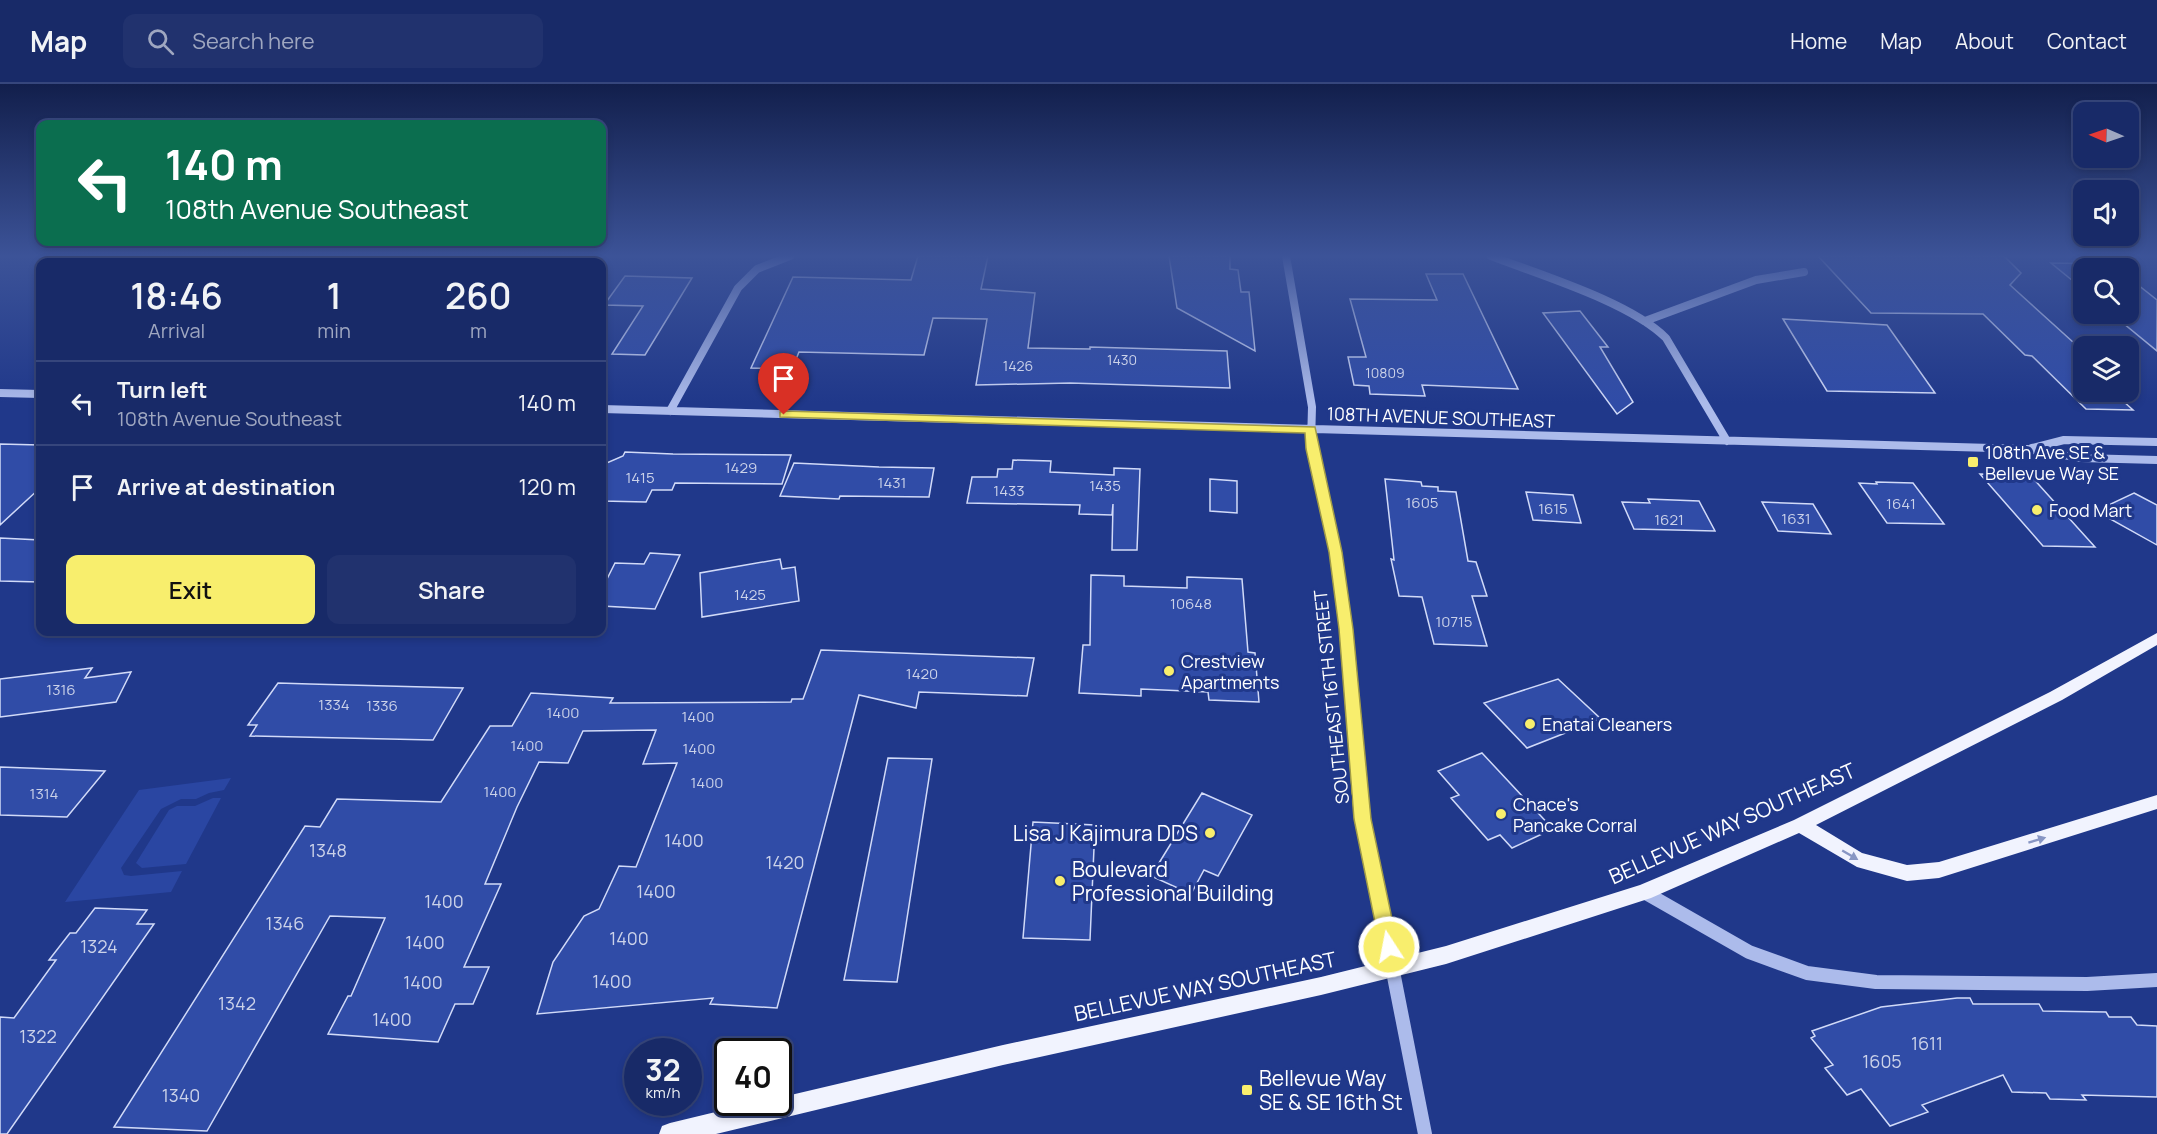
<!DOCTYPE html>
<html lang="en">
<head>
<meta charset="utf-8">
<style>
  :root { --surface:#182a68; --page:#21326e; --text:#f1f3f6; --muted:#9fa7c0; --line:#36467c; --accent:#f8ee6d }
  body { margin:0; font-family:Manrope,sans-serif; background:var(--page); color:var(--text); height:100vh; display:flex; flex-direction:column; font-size:22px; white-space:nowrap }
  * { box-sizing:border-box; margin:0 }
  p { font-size:20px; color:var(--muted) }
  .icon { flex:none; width:33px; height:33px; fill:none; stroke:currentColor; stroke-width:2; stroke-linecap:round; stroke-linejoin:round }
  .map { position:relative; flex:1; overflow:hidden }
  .sheet { position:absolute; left:36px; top:174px; width:570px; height:378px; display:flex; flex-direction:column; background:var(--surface); border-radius:12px; box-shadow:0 3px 9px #0003,0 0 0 2px var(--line) }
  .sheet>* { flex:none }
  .hud { position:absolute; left:36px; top:36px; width:570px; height:126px; border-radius:12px; box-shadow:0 3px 9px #0003,0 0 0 2px var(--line); background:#0b6e4f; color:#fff; overflow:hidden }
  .needle { width:39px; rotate:272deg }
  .buttons { position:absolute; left:2073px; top:18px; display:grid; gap:12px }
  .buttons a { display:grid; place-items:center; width:66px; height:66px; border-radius:12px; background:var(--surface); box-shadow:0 3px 9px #0003,0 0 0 2px var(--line); font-size:30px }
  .speed { position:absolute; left:624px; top:954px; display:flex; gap:12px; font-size:30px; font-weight:700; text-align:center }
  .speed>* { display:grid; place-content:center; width:78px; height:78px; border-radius:50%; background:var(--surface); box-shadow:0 3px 9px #0003,0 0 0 2px var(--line); line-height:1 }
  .speed small { font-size:15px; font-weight:400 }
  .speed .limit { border:3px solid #111; border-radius:9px; background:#fff; color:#111 }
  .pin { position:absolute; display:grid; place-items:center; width:51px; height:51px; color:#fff; margin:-62px -26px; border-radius:50% 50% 50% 0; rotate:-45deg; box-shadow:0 0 6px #0007 }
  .pin .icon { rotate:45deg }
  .me { position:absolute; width:66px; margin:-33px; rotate:349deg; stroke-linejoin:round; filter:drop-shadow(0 0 4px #0008) }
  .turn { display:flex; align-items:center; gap:21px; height:126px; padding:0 30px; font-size:27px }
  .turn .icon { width:78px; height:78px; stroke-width:2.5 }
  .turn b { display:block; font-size:42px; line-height:51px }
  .eta { display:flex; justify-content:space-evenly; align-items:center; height:102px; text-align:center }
  .eta b { font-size:36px; font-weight:600; line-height:42px }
  .cta { display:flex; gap:12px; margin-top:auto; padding:12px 30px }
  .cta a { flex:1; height:69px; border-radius:12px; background:var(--accent); color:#111; font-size:24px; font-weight:600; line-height:69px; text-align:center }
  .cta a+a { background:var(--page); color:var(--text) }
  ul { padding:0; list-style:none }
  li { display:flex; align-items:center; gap:18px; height:84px; padding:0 30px; border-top:2px solid var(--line) }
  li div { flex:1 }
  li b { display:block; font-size:22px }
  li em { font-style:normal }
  header { display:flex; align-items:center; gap:36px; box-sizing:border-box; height:84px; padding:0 30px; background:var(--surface); border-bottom:2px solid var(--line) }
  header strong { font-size:28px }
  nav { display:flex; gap:33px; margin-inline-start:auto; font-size:21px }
  .search { width:420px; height:54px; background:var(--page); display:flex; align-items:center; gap:15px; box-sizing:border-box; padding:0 21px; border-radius:12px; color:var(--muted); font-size:22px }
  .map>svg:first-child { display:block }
  .green { fill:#2a46a2 }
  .building { fill:#304ca7; stroke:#d1daf8; stroke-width:1.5 }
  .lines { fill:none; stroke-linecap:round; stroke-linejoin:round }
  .minor-far2 { stroke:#acbbeb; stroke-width:8 }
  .minor-far1 { stroke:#acbbeb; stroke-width:10 }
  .minor { stroke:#acbbeb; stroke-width:14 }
  .major { fill:#f1f3fe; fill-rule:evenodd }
  .oneway { fill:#8896c4 }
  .route { fill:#f8ee6d; stroke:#a19b47; stroke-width:1.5 }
  .poi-dot { fill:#f8ee6d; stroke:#20388a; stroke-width:2 }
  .labels { text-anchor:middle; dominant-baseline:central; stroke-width:6; stroke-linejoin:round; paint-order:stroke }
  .far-number-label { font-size:14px; fill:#cbd2e9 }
  .number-label { font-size:15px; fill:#cbd2e9 }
  .street-label { font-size:18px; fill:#fff; stroke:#20388a }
  .poi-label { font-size:18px; fill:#fff; stroke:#20388a; text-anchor:start }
  .near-number-label { font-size:18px; fill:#cbd2e9 }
  .near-street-label { font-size:21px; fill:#fff; stroke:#20388a }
  .near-poi-label { font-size:21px; fill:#fff; stroke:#20388a; text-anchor:start }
</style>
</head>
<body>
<header>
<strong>Map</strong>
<div class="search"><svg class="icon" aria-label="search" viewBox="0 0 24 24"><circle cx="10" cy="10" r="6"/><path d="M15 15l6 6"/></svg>Search here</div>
<nav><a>Home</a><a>Map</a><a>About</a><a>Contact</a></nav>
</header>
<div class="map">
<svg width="2157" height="1050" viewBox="0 0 2157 1050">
  <rect width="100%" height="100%" fill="#20388a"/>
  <!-- green -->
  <path class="green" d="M231,694L224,706L209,709L196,715H181L161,725L121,784L124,791L131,792L182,787L171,808L65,818L139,706Z
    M213,714H221L186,780L142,784L136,779L169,726L177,722H195Z"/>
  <!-- building -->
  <path class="building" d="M918,172H988L981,205L1035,209L1028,264L1090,265V263L1227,267L1230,304L1070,299L976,301L987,235L933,234L924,271L799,268L792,285L751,284L793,193L911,196Z
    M1169,172H1230V185L1238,186L1241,208H1249L1255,267L1177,224Z
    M1818,172H2004L2021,189L2010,201L2084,268V308H2113L2133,326L2086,325L2032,272L2025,271L1983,230L1871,229Z
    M2051,179L2112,180L2117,184H2084V206Z
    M1426,190H1463L1518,305L1422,301L1425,312L1370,310L1369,302L1354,301L1348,273H1366L1350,215L1437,216Z
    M625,192L692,194L645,271L612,270L643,222L604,221Z
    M2128,193L2157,216V267L2112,230H2128Z
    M1580,227L1608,263H1600L1633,318L1617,330L1543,229Z
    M1783,235L1887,241L1935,309L1827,307Z
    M0,360L40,361V404L0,441Z
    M625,368L673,370L791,371L782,400L675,399L672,406H652L646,418L602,417V381L623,372Z
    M1013,376L1051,377L1050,388L1114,391V384L1140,385L1137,466H1112L1113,420L1112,431L1079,430L1080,421L967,419L972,393H997L998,385H1012Z
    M794,379L879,383L934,384L929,413L840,412L839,415L780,412Z
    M1980,390L2030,391L2095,463L2043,462Z
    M1210,395L1237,397V429L1210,427Z
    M1385,395L1421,398L1422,402L1438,403V407L1456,408L1468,477L1476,478L1487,512H1472L1487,562L1434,560L1422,513L1399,512L1391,475L1394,476Z
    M1876,398L1913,399L1944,440L1887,439L1859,399L1877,400Z
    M1526,408L1573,411L1581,439L1533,436Z
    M2134,409L2157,421V461L2096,427Z
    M1648,415L1699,417L1715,447L1634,445L1622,418L1650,419Z
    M1762,418L1813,420L1831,450L1778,447Z
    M0,454L40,456V498L0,497Z
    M650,469L680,471L655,525L602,522V505L615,479L644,480Z
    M780,475L782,485L795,483L799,517L702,533L700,489Z
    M1091,491L1124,492V502L1187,504V493L1242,495L1248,568L1255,569L1259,618L1209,616L1208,608L1141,605V612L1079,609L1083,561H1090Z
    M821,566L1034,574L1027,612L919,608L916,624L859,611L777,924L710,920L713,914L537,930L553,878L584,832L599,825L619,782L636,783L677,679L643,680L656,646L583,647L568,679L539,678L517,723L485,800H501L464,883H489L473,920H455L438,958L328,950L348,912H351L385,834L330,832L207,1047L114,1043L305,742L320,743L337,715L441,718L490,642H512L531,609L613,614L610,619L791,618L792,615H803Z
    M92,584L85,594L131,588L116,618L0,633V595Z
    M1558,595L1601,635L1527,664L1484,619Z
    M278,599L310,600L463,604L433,656L250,652L257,641H248Z
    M1482,669L1553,745L1512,764L1500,751L1488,756L1451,714L1459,711L1438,687Z
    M888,674L932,675L897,898L844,896Z
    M0,683L105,687L67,733L0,731Z
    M1202,709L1252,731L1218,792L1204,786L1191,810L1151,792Z
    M1033,738L1095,741L1090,856L1023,854Z
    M95,824L147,826L137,840H154L7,1050H0V933L14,934L56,876H49L70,849H76Z
    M1957,914H1970L1973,920H2039L2043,927L2106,928L2109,933H2131L2137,941L2157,942V1013L2082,1011L2086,1016L2050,1015L2046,1009L2012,1008L2003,991L1922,1021L1928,1028L1890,1042L1861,1005L1847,1011L1825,984L1833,981L1811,954L1815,952L1812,947L1881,923Z"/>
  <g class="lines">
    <!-- minor-far2 -->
    <path class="minor-far2" d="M1286,172L1312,323L1311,359L1319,394
      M1491,172C1540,191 1630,218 1666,254L1727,357
      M215,178L223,172
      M1645,237L1756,196L1804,188
      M0,309L40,310
      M602,325L2027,365L2081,374L2157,376
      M670,327L738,204L757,185L790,172
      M2032,364L2064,356L2157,358"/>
    <!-- minor-far1 -->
    <path class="minor-far1" d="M1318,393L1335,468L1349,564L1359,681"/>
    <!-- minor -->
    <path class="minor" d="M1358,679L1363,735L1425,1050
      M1644,808L1749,868L1807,889L1876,898L2087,900L2157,896"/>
    <!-- major -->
    <path class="major" d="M2157,549V561L2062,616L1816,741L1862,769L1907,781L1939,778L2157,711V725L1939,794L1907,797L1857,783L1799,749L1651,814L1446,880L1321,911L1003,981L716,1050H659L662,1042L670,1039L757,1018H778V1014L1003,961L1321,893L1446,862L1640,801L1794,736L2050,608Z"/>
  </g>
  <!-- one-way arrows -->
  <defs><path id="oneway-solid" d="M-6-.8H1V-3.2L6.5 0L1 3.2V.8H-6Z" transform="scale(1.5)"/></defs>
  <g class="oneway">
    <use href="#oneway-solid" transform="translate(2037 756) rotate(-17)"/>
    <use href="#oneway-solid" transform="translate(1850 771) rotate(30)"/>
  </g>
  <!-- sky -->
  <linearGradient id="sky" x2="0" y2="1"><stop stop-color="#121f4c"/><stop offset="0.54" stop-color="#3c5398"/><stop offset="1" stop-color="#3c5398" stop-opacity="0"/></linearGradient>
  <rect width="2157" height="319" fill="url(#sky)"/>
  <!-- route -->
  <path class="route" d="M784,327L1315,343L1342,468L1353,545L1371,735L1398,863L1395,868L1389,871L1383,868L1380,863L1354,735L1339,545L1329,468L1306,365L1305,349L780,333V328Z"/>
  <!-- markers -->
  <g class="poi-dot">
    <rect x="1967" y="372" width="12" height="12" rx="3"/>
    <circle cx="2037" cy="426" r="6"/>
    <circle cx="1169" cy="587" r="6"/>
    <circle cx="1530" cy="640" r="6"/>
    <circle cx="1501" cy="730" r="6"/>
    <circle cx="1210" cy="749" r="6"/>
    <circle cx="1060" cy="797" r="6"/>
    <rect x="1241" y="1000" width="12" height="12" rx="3"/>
  </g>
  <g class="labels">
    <!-- far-number labels -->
    <g class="far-number-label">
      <text x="1122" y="275">1430</text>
      <text x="1018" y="281">1426</text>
      <text x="1385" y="288">10809</text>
    </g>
    <!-- number labels -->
    <g class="number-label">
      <text x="741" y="383">1429</text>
      <text x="640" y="393">1415</text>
      <text x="892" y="398">1431</text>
      <text x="1105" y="401">1435</text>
      <text x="1009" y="406">1433</text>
      <text x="1422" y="418">1605</text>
      <text x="1901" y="419">1641</text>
      <text x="1553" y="424">1615</text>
      <text x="1796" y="434">1631</text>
      <text x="1669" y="435">1621</text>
      <text x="750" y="510">1425</text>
      <text x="1191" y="519">10648</text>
      <text x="1454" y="537">10715</text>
      <text x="922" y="589">1420</text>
      <text x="61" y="605">1316</text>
      <text x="334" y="620">1334</text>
      <text x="382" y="621">1336</text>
      <text x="563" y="628">1400</text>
      <text x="698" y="632">1400</text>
      <text x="527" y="661">1400</text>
      <text x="699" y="664">1400</text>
      <text x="707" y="698">1400</text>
      <text x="500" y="707">1400</text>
      <text x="44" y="709">1314</text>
    </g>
    <!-- street labels -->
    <g class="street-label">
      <text transform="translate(1441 333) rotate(2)">108TH AVENUE SOUTHEAST</text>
      <text transform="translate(1331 613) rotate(-96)">SOUTHEAST 16TH STREET</text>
    </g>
    <!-- poi labels -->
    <g class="poi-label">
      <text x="1985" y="368">108th Ave SE &amp;<tspan x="1985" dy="21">Bellevue Way SE</tspan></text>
      <text x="2049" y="426">Food Mart</text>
      <text x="1181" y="577">Crestview<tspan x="1181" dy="21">Apartments</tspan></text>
      <text x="1542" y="640">Enatai Cleaners</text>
      <text x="1513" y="720">Chace's<tspan x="1513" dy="21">Pancake Corral</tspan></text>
    </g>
    <!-- near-number labels -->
    <g class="near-number-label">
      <text x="684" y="756">1400</text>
      <text x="328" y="766">1348</text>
      <text x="785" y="778">1420</text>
      <text x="656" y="807">1400</text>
      <text x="444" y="817">1400</text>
      <text x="285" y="839">1346</text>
      <text x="629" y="854">1400</text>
      <text x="425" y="858">1400</text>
      <text x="99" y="862">1324</text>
      <text x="612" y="897">1400</text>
      <text x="423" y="898">1400</text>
      <text x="237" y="919">1342</text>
      <text x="392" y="935">1400</text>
      <text x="38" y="952">1322</text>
      <text x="1927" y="959">1611</text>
      <text x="1882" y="977">1605</text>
      <text x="181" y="1011">1340</text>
    </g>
    <!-- near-street labels -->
    <g class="near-street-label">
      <text transform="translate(1732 739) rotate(-24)">BELLEVUE WAY SOUTHEAST</text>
      <text transform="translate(1205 902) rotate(-12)">BELLEVUE WAY SOUTHEAST</text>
    </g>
    <!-- near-poi labels -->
    <g class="near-poi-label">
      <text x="1198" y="749" text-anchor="end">Lisa J Kajimura DDS</text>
      <text x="1072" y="785">Boulevard<tspan x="1072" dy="24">Professional Building</tspan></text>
      <text x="1259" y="994">Bellevue Way<tspan x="1259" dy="24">SE &amp; SE 16th St</tspan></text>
    </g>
  </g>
</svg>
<div class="buttons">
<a><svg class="needle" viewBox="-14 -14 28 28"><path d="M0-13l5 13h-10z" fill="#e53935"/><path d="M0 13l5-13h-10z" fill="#9fa7c0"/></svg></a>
<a><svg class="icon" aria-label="sound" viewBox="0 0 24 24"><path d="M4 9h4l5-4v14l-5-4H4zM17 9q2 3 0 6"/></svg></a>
<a><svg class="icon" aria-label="search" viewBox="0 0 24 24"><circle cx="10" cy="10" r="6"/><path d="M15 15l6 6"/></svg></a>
<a><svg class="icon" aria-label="layers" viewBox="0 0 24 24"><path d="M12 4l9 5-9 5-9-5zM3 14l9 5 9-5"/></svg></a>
</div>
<div class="speed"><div>32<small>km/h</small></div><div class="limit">40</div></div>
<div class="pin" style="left:784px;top:331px;background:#d93025"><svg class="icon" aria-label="arrive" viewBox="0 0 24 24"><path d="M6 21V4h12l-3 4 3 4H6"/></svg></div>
<svg class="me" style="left:1389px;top:863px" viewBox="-20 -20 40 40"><circle r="17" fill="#f8ee6d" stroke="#fff" stroke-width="3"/><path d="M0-11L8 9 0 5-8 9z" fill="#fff"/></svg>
<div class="hud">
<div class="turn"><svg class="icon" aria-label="left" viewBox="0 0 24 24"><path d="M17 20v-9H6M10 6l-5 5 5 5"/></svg><div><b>140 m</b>108th Avenue Southeast</div></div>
</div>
<section class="sheet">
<div class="eta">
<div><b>18:46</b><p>Arrival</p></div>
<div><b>1</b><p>min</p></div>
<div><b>260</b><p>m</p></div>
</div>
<ul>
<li><svg class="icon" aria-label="left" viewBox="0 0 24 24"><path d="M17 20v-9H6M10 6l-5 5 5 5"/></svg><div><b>Turn left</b><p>108th Avenue Southeast</p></div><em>140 m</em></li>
<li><svg class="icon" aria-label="arrive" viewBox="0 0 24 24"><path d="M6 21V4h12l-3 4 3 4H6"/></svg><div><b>Arrive at destination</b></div><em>120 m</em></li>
</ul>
<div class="cta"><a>Exit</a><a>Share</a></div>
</section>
</div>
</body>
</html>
